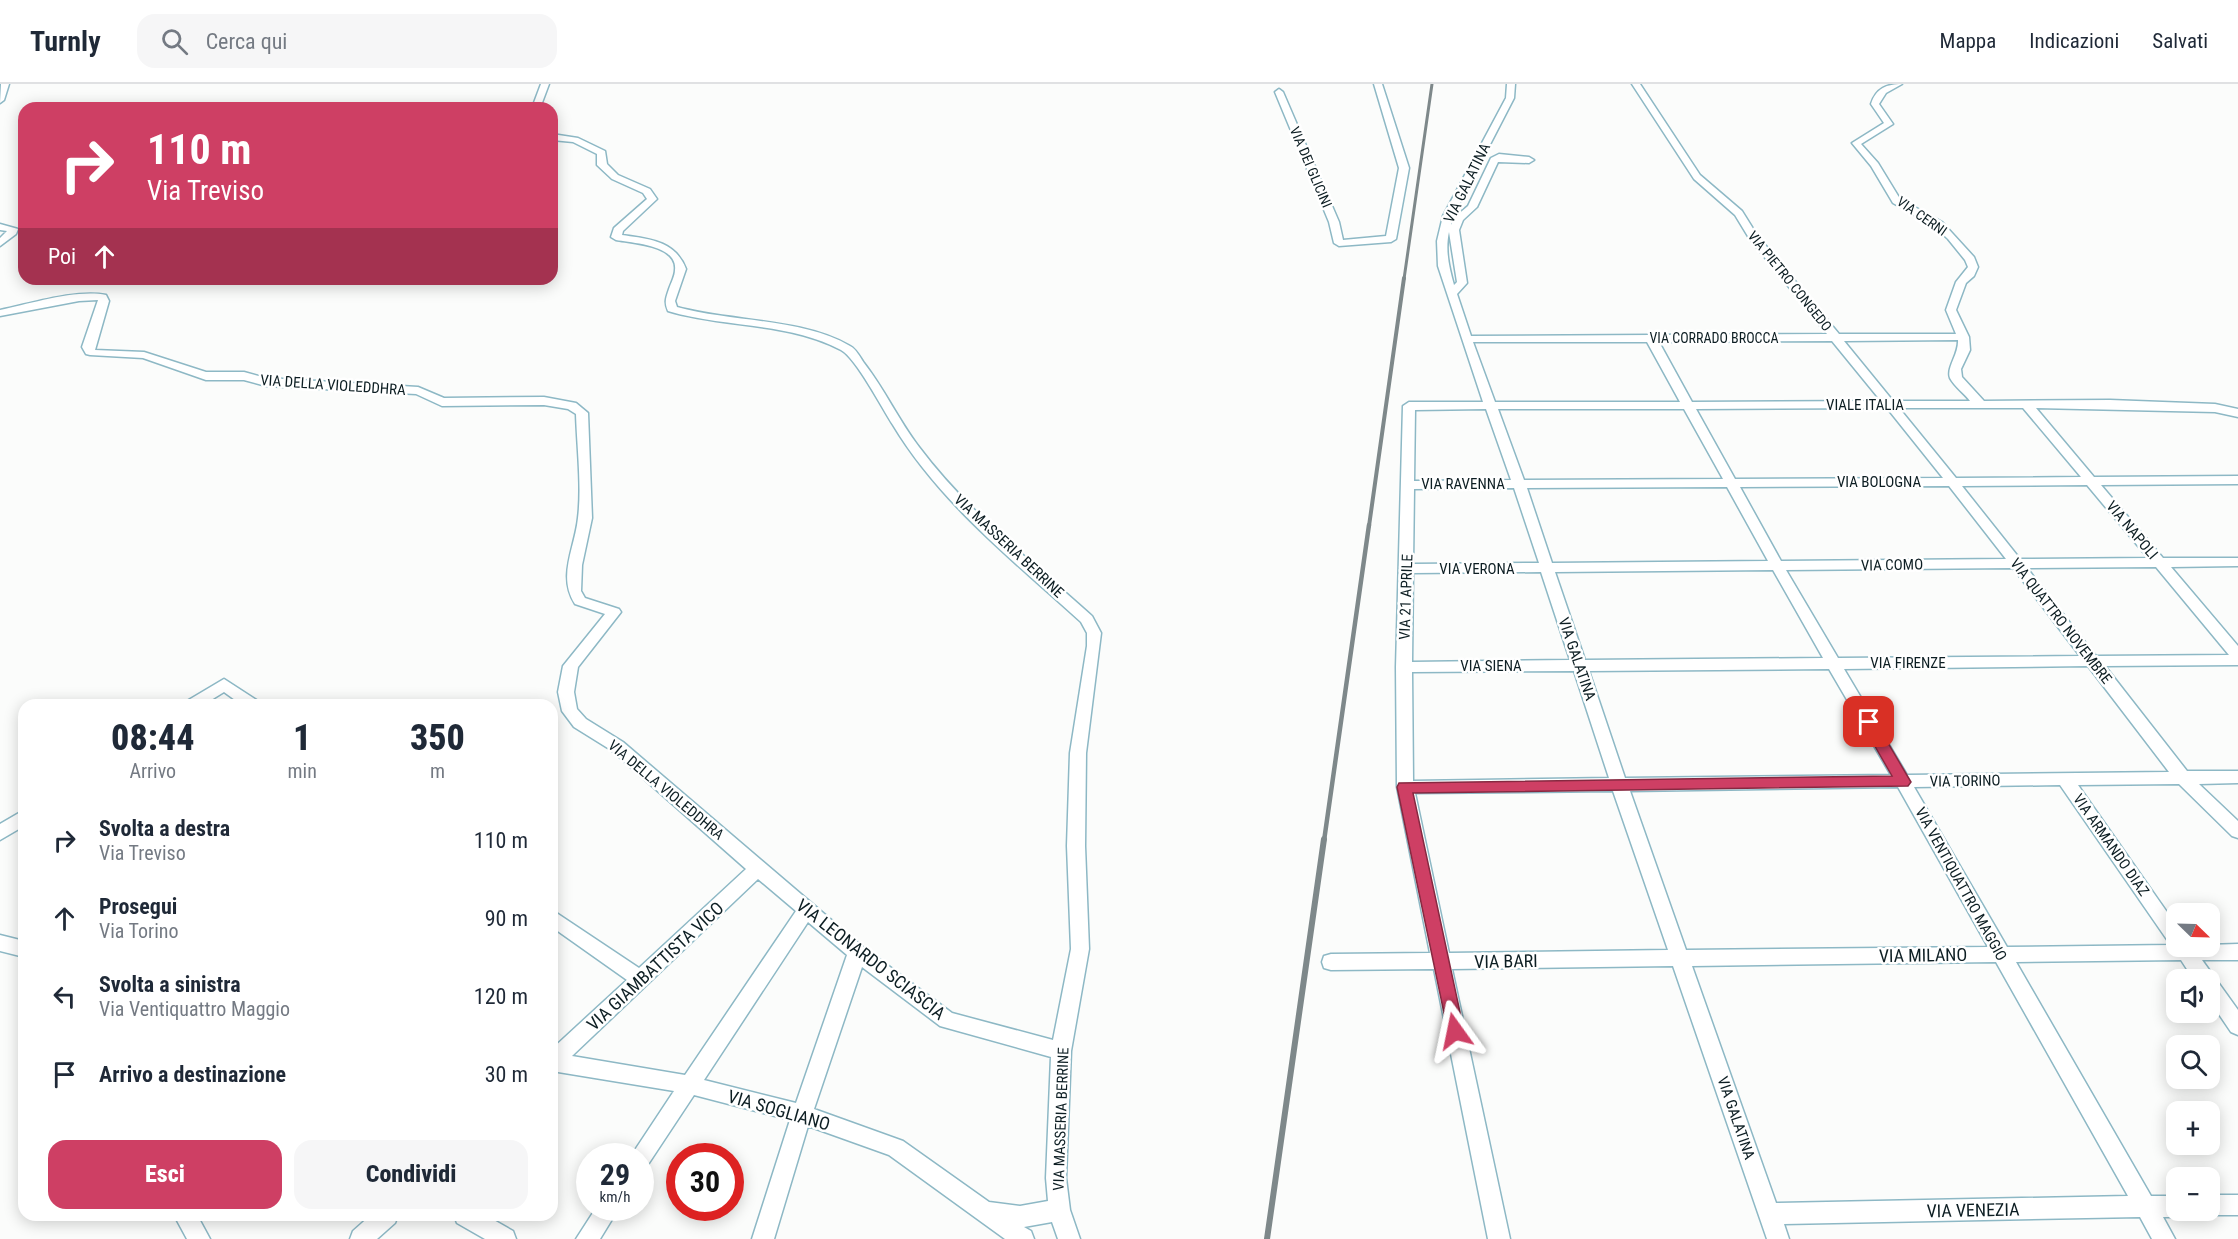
<!DOCTYPE html>
<html lang="it">
<head>
<meta charset="utf-8">
<style>
  :root { --surface:#fff; --page:#f6f6f7; --text:#1f2937; --muted:#747a83; --line:#e0e1e3; --accent:#ce3f64 }
  body { margin:0; font-family:"Roboto Condensed",sans-serif; background:var(--page); color:var(--text); height:100vh; display:flex; flex-direction:column; font-size:22px; white-space:nowrap }
  * { box-sizing:border-box; margin:0 }
  p { font-size:20px; color:var(--muted) }
  .icon { flex:none; width:33px; height:33px; fill:none; stroke:currentColor; stroke-width:2; stroke-linecap:round; stroke-linejoin:round }
  .map { position:relative; flex:1; overflow:hidden }
  .side { position:absolute; left:18px; top:615px; width:540px; height:522px; display:flex; flex-direction:column; background:var(--surface); border-radius:18px; box-shadow:0 3px 15px #0003 }
  .side>* { flex:none }
  .banner { position:absolute; left:18px; top:18px; width:540px; height:183px; border-radius:18px; box-shadow:0 3px 15px #0003; background:#ce3f64; color:#fff; overflow:hidden }
  .needle { width:39px; rotate:113deg }
  .fabs { position:absolute; left:2166px; top:819px; display:grid; gap:12px }
  .fabs a { display:grid; place-items:center; width:54px; height:54px; border-radius:12px; background:var(--surface); box-shadow:0 3px 15px #0003; font-size:30px }
  .speed { position:absolute; left:576px; top:1059px; display:flex; gap:12px; font-size:30px; font-weight:700; text-align:center }
  .speed>* { display:grid; place-content:center; width:78px; height:78px; border-radius:50%; background:var(--surface); box-shadow:0 3px 15px #0003; line-height:1 }
  .speed small { font-size:15px; font-weight:400 }
  .speed .limit { border:9px solid #d22; background:#fff; color:#111 }
  .pin { position:absolute; display:grid; place-items:center; width:51px; height:51px; color:#fff; margin:-26px; border-radius:12px; box-shadow:0 3px 9px #0006 }
  .me { position:absolute; width:66px; margin:-33px; rotate:348deg; stroke-linejoin:round; filter:drop-shadow(0 0 4px #0008) }
  .turn { display:flex; align-items:center; gap:21px; height:126px; padding:0 30px; font-size:27px }
  .turn .icon { width:78px; height:78px; stroke-width:2.5 }
  .turn b { display:block; font-size:42px; line-height:51px }
  .then { display:flex; align-items:center; height:57px; padding:0 30px; background:#0003; gap:12px; font-size:22px }
  .eta { display:flex; justify-content:space-evenly; align-items:center; height:102px; text-align:center }
  .eta b { font-size:36px; font-weight:800; line-height:42px }
  .button { display:flex; gap:12px; margin-top:auto; padding:12px 30px }
  .button a { flex:1; height:69px; border-radius:18px; background:var(--accent); color:#fff; font-size:24px; font-weight:800; line-height:69px; text-align:center }
  .button a+a { background:var(--page); color:var(--text) }
  ul { padding:0; list-style:none }
  li { display:flex; align-items:center; gap:18px; height:78px; padding:0 30px }
  li div { flex:1 }
  li b { display:block; font-size:22px }
  li em { font-style:normal }
  header { display:flex; align-items:center; gap:36px; box-sizing:border-box; height:84px; padding:0 30px; background:var(--surface); border-bottom:2px solid var(--line) }
  header strong { font-size:28px }
  nav { display:flex; gap:33px; margin-inline-start:auto; font-size:21px }
  .search { width:420px; height:54px; background:var(--page); display:flex; align-items:center; gap:15px; box-sizing:border-box; padding:0 21px; border-radius:18px; color:var(--muted); font-size:22px }
  .map>svg:first-child { display:block }
  .lines { fill:none; stroke-linecap:round; stroke-linejoin:round }
  .minor-casing { stroke:#8db8c5; stroke-width:3 }
  .minor { fill:#fff; fill-rule:evenodd }
  .rail-far3 { stroke:#7e888a; stroke-width:3 }
  .rail-far2 { stroke:#7e888a; stroke-width:4 }
  .rail-far1 { stroke:#7e888a; stroke-width:4.5 }
  .rail { stroke:#7e888a; stroke-width:6 }
  .route { fill:#ce3f64; stroke:#862941; stroke-width:1.5 }
  .labels { text-anchor:middle; dominant-baseline:central; stroke-width:5; stroke-linejoin:round; paint-order:stroke }
  .far-street-label { font-size:14px; fill:#0d1e23; stroke:#fff }
  .street-label { font-size:15px; fill:#0d1e23; stroke:#fff }
  .near-street-label { font-size:18px; fill:#0d1e23; stroke:#fff }
</style>
</head>
<body>
<header>
<strong>Turnly</strong>
<div class="search"><svg class="icon" aria-label="search" viewBox="0 0 24 24"><circle cx="10" cy="10" r="6"/><path d="M15 15l6 6"/></svg>Cerca qui</div>
<nav><a>Mappa</a><a>Indicazioni</a><a>Salvati</a></nav>
</header>
<div class="map">
<svg width="2238" height="1155" viewBox="0 0 2238 1155">
  <rect width="100%" height="100%" fill="#fbfcfb"/>
  <g class="lines">
    <defs>
      <path id="minor" d="M1,0H9L4,16L0,19Z
        M541,0H549L540,24H532Z
        M1374,0H1382L1409,84L1396,155L1391,158L1339,162L1334,159L1329,138L1275,8L1279,5L1283,8L1339,138L1343,156L1386,152L1399,84Z
        M1507,0H1515L1514,14L1453,132L1451,141L1455,133L1468,122L1491,74L1499,70L1529,73L1534,76L1529,79L1498,78L1477,123L1463,136L1459,146L1467,199L1457,210L1471,252L1827,250L1749,154L1735,131L1694,95L1632,0H1640L1700,91L1742,127L1757,151L1839,250H1956L1946,226L1956,198L1968,183L1965,176L1948,155L1934,142L1893,119L1871,82L1852,59L1884,39L1871,20C1876,4 1887,0 1902,0L1886,9L1879,20L1893,40L1861,60L1878,79L1900,115L1942,138L1974,173L1978,183L1974,192L1966,199L1956,226L1969,253L1970,266L1961,285L1962,293L1984,317L2110,316L2215,320L2238,325V333L2215,328L2036,324L2094,393L2238,392V400L2101,401L2163,474H2238V482L2171,483L2238,562V581L2105,582L2187,687H2238V699L2199,700L2238,737V754L2232,752L2179,700L2078,701L2176,841V862L2238,860V876H2202L2238,926V951L2231,948L2210,917V896H2194L2181,876L2016,878L2151,1112H2176V1126H2185L2184,1129L2176,1133H2163L2175,1155H2152L2140,1133L1784,1140L1789,1155H1767L1673,882L1452,885L1510,1155H1488L1434,885L1331,886L1324,884L1322,878L1324,872L1331,870L1430,869L1397,703L1396,583L1403,322L1409,318H1483L1438,182L1437,157L1443,132L1506,14ZM1449,148L1457,198L1454,201C1449,183 1445,166 1449,148ZM1958,256C1959,270 1946,284 1950,294C1954,302 1965,310 1970,317H1893L1844,257ZM1832,257L1881,317L1692,318L1659,258ZM1473,258H1647L1680,318H1495ZM1887,324L1943,394L1735,395L1696,325ZM1899,324H2023L2081,393L1956,394ZM1486,325L1511,396L1414,397L1415,326ZM1498,325H1684L1723,395L1524,396ZM2087,401L2148,474L2020,475L1962,402ZM1949,402L2006,475L1781,477L1740,403ZM1727,403L1768,477L1552,479L1527,404ZM1514,404L1539,479L1413,480L1414,405ZM2156,483L2229,571L2096,572L2027,484ZM2013,484L2080,572L1838,574L1786,486ZM1773,486L1823,574L1585,576L1555,488ZM1541,488L1570,576L1412,578L1413,489ZM2088,582L2169,688L1907,691L1844,585ZM1829,585L1891,691L1625,694L1589,587ZM1574,587L1609,694L1413,697L1412,588ZM2060,701L2170,860L2171,861L2007,863L1914,703ZM1898,703L1988,863L1686,866L1630,707ZM1613,707L1668,866L1449,869L1415,709ZM1996,878L2128,1112L1776,1119L1692,882Z
        M552,50L578,54L605,67L607,80L618,91L650,105L657,115L623,147L622,151C648,155 675,156 686,185L675,217L677,223C730,238 803,234 850,262C856,265 860,273 864,279C885,306 899,337 919,363C967,427 1032,478 1092,532L1101,549L1086,669L1085,762L1089,865L1071,967L1066,1094L1070,1126L1080,1155H1058L1052,1138L1024,1143L1031,1147L1034,1155H1005L889,1071L808,1042L774,1155H752L790,1036L694,1011L647,1082L640,1085V1072H631L674,1007L552,987V965L627,896L552,843V826L639,884L746,785L611,666L574,643L562,627L558,608L563,582L605,530L575,520C557,492 575,464 578,434C582,402 577,363 576,330L568,325L544,321L442,322L416,310L266,302L244,296H206L143,274L90,271L86,270L82,263L98,216L79,217L0,232V226C30,220 76,205 106,211L109,217L95,266L144,268L206,288H244L266,294L418,303L444,314L544,313L576,319L588,329L592,434L582,481L581,507L585,514L619,525L621,528L578,583L574,608L577,625L586,635L623,658L863,863L952,929L1053,956L1071,865L1067,762L1070,669L1087,562V549L1081,538C1014,477 940,419 893,341C882,324 856,274 841,266C789,238 724,244 668,227C664,218 666,214 669,205C671,199 675,192 675,186C678,161 632,159 616,156L611,153L614,144L647,115L643,109L612,95L597,81V70L573,58L552,56ZM758,795L796,827L685,991L572,972ZM808,838L847,871L796,1019L704,996ZM862,883L940,942L1051,973L1046,1094L1048,1117L1020,1122L989,1118L903,1057L814,1025Z
        M0,140L18,145L16,150L0,162V154L7,147L0,146Z
        M224,595L258,617L261,621H242L224,608L203,621H184L187,617Z
        M24,726V742L0,756V740Z
        M0,851L24,857V873L0,867Z
        M2210,1111H2238V1131H2210L2202,1128V1126H2210Z
        M596,1124H619L600,1155H576Z
        M174,1131H197L210,1155H187Z
        M371,1131H398L395,1139L377,1155H350L353,1147Z
        M454,1131H485L513,1147L516,1155H485L457,1139Z"/>
    </defs>
    <!-- minor casing -->
    <use href="#minor" class="minor-casing"/>
    <!-- minor -->
    <use href="#minor" class="minor"/>
    <!-- rail-far3 -->
    <path class="rail-far3" d="M1404,195L1432,0"/>
    <!-- rail-far2 -->
    <path class="rail-far2" d="M1369,442L1404,194"/>
    <!-- rail-far1 -->
    <path class="rail-far1" d="M1324,757L1369,441"/>
    <!-- rail -->
    <path class="rail" d="M1267,1155L1324,755"/>
  </g>
  <!-- route -->
  <path class="route" d="M1869,633L1874,635L1908,693L1911,698L1908,702L1413,709L1464,947L1461,953L1455,955L1449,953L1397,703L1399,699L1892,692L1861,638Z"/>
  <g class="labels">
    <!-- far-street labels -->
    <g class="far-street-label">
      <text transform="translate(1311 83) rotate(67)">VIA DEI GLICINI</text>
      <text transform="translate(1922 132) rotate(35)">VIA CERNI</text>
      <text transform="translate(1790 197) rotate(51)">VIA PIETRO CONGEDO</text>
      <text x="1714" y="254">VIA CORRADO BROCCA</text>
    </g>
    <!-- street labels -->
    <g class="street-label">
      <text transform="translate(1467 99) rotate(-64)">VIA GALATINA</text>
      <text transform="translate(333 301) rotate(4)">VIA DELLA VIOLEDDHRA</text>
      <text x="1865" y="321">VIALE ITALIA</text>
      <text x="1879" y="398">VIA BOLOGNA</text>
      <text x="1463" y="400">VIA RAVENNA</text>
      <text transform="translate(2132 446) rotate(50)">VIA NAPOLI</text>
      <text transform="translate(1009 462) rotate(43)">VIA MASSERIA BERRINE</text>
      <text transform="translate(1892 481) rotate(-1)">VIA COMO</text>
      <text x="1477" y="485">VIA VERONA</text>
      <text transform="translate(1406 513) rotate(-88)">VIA 21 APRILE</text>
      <text transform="translate(2061 537) rotate(52)">VIA QUATTRO NOVEMBRE</text>
      <text transform="translate(1577 575) rotate(71)">VIA GALATINA</text>
      <text x="1908" y="579">VIA FIRENZE</text>
      <text x="1491" y="582">VIA SIENA</text>
      <text transform="translate(1965 697) rotate(-1)">VIA TORINO</text>
      <text transform="translate(666 706) rotate(40)">VIA DELLA VIOLEDDHRA</text>
      <text transform="translate(2111 761) rotate(55)">VIA ARMANDO DIAZ</text>
      <text transform="translate(1961 800) rotate(61)">VIA VENTIQUATTRO MAGGIO</text>
      <text transform="translate(1736 1034) rotate(71)">VIA GALATINA</text>
      <text transform="translate(1061 1035) rotate(-88)">VIA MASSERIA BERRINE</text>
    </g>
    <!-- near-street labels -->
    <g class="near-street-label">
      <text transform="translate(1923 871) rotate(-1)">VIA MILANO</text>
      <text transform="translate(871 875) rotate(38)">VIA LEONARDO SCIASCIA</text>
      <text transform="translate(1506 877) rotate(-1)">VIA BARI</text>
      <text transform="translate(655 882) rotate(-43)">VIA GIAMBATTISTA VICO</text>
      <text transform="translate(779 1026) rotate(16)">VIA SOGLIANO</text>
      <text transform="translate(1973 1126) rotate(-1)">VIA VENEZIA</text>
    </g>
  </g>
</svg>
<div class="fabs">
<a><svg class="needle" viewBox="-14 -14 28 28"><path d="M0-13l5 13h-10z" fill="#e53935"/><path d="M0 13l5-13h-10z" fill="#747a83"/></svg></a>
<a><svg class="icon" aria-label="sound" viewBox="0 0 24 24"><path d="M4 9h4l5-4v14l-5-4H4zM17 9q2 3 0 6"/></svg></a>
<a><svg class="icon" aria-label="search" viewBox="0 0 24 24"><circle cx="10" cy="10" r="6"/><path d="M15 15l6 6"/></svg></a>
<a>+</a>
<a>−</a>
</div>
<div class="speed"><div>29<small>km/h</small></div><div class="limit">30</div></div>
<div class="pin" style="left:1869px;top:638px;background:#d93025"><svg class="icon" aria-label="arrive" viewBox="0 0 24 24"><path d="M6 21V4h12l-3 4 3 4H6"/></svg></div>
<svg class="me" style="left:1455px;top:947px" viewBox="-20 -20 40 40"><path d="M0-17L14 15 0 8-14 15z" fill="#ce3f64" stroke="#fff" stroke-width="4"/></svg>
<div class="banner">
<div class="turn"><svg class="icon" aria-label="right" viewBox="0 0 24 24"><path d="M7 20v-9h11M14 6l5 5-5 5"/></svg><div><b>110 m</b>Via Treviso</div></div>
<div class="then">Poi<svg class="icon" aria-label="ahead" viewBox="0 0 24 24"><path d="M12 20V5M6 11l6-6 6 6"/></svg></div>
</div>
<section class="side">
<div class="eta">
<div><b>08:44</b><p>Arrivo</p></div>
<div><b>1</b><p>min</p></div>
<div><b>350</b><p>m</p></div>
</div>
<ul>
<li><svg class="icon" aria-label="right" viewBox="0 0 24 24"><path d="M7 20v-9h11M14 6l5 5-5 5"/></svg><div><b>Svolta a destra</b><p>Via Treviso</p></div><em>110 m</em></li>
<li><svg class="icon" aria-label="ahead" viewBox="0 0 24 24"><path d="M12 20V5M6 11l6-6 6 6"/></svg><div><b>Prosegui</b><p>Via Torino</p></div><em>90 m</em></li>
<li><svg class="icon" aria-label="left" viewBox="0 0 24 24"><path d="M17 20v-9H6M10 6l-5 5 5 5"/></svg><div><b>Svolta a sinistra</b><p>Via Ventiquattro Maggio</p></div><em>120 m</em></li>
<li><svg class="icon" aria-label="arrive" viewBox="0 0 24 24"><path d="M6 21V4h12l-3 4 3 4H6"/></svg><div><b>Arrivo a destinazione</b></div><em>30 m</em></li>
</ul>
<div class="button"><a>Esci</a><a>Condividi</a></div>
</section>
</div>
</body>
</html>
